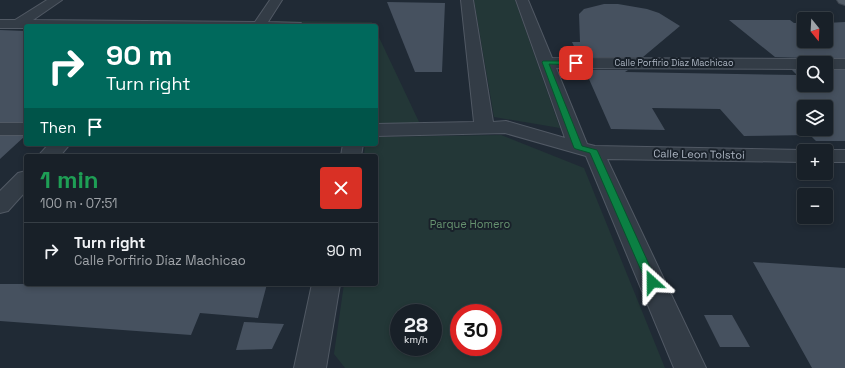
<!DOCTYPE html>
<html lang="en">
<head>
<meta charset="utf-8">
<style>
  :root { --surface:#182028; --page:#252d34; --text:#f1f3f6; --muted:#9fa3a8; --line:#363e45 }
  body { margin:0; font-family:"Space Grotesk",sans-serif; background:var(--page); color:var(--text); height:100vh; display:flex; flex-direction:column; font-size:15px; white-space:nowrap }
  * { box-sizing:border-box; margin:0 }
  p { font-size:13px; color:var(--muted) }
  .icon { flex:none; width:22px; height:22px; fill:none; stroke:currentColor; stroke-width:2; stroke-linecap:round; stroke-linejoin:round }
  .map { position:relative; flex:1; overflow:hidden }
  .panel { position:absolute; left:24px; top:154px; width:354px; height:132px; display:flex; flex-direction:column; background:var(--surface); border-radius:4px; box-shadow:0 2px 6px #0003,0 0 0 1px var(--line) }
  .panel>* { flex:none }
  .hud { position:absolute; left:24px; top:24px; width:354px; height:122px; border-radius:4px; box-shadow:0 2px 6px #0003,0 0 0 1px var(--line); background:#00695c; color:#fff; overflow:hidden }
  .needle { width:26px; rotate:162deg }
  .buttons { position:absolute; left:797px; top:12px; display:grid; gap:8px }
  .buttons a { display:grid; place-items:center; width:36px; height:36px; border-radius:4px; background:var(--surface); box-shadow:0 2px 6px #0003,0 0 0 1px var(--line); font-size:20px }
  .speed { position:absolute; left:390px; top:304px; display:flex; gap:8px; font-size:20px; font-weight:700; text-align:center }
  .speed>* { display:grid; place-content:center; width:52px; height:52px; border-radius:50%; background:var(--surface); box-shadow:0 2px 6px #0003,0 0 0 1px var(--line); line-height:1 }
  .speed small { font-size:10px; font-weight:400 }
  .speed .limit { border:6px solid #d22; background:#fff; color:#111 }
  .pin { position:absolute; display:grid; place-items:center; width:34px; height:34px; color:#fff; margin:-17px; border-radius:8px; box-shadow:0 2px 6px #0006 }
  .me { position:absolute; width:44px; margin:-22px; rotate:336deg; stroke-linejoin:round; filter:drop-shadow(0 0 3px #0008) }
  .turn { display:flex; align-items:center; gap:14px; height:84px; padding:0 16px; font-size:18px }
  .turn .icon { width:52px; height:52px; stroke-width:2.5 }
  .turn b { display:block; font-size:28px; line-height:34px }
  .then { display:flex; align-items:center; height:38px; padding:0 16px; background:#0003; gap:8px; font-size:15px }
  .round { display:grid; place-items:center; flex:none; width:42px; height:42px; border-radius:4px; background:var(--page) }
  .head { display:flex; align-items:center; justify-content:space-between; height:68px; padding:0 16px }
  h1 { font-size:24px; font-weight:700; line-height:30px; color:#1e9e55 }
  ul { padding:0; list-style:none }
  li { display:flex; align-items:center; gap:12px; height:56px; padding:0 16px; border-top:1px solid var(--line) }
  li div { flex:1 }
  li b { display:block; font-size:15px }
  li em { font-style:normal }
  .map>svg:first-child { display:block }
  .green { fill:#233737; fill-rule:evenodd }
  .building { fill:#46515f; fill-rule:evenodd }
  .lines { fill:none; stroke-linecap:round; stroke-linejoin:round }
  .minor-casing { stroke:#515964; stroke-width:2 }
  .major-casing { stroke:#3d454f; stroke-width:2 }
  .minor { fill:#333c46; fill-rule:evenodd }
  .major { fill:#515b66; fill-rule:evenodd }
  .route { fill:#0b8043; stroke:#07532c }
  .labels { text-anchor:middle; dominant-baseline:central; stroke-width:4; stroke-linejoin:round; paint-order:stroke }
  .far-street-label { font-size:9px; fill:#adb6c3; stroke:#19212a }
  .street-label { font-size:11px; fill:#adb6c3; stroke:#19212a }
  .park-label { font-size:11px; fill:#66926f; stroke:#19212a }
</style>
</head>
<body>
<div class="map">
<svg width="845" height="368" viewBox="0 0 845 368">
  <rect width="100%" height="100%" fill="#202a35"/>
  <!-- green -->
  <path class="green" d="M474,0H515L560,128L494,117Z
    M276,21L372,22L374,26H274Z
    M376,31L420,124H376Z
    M501,135L584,168L665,368H345L334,354L344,284H376V156H364L365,144H376V137ZM399,313H433V347H399ZM459,313H493V347H459Z"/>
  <!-- building -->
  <path class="building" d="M387,2L445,3L442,72H415Z
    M604,4H618L647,9L659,13L680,26L643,57H579L572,42H580L579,14L584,9Z
    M729,20H790L794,23H804V41H826V23L845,22V58H826L820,60L818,63H812L810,60L804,58L775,57Z
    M0,30L26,31V122H0Z
    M585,70H628L625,72L797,75L792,70H804V85H826V70H845V141H816L810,135L744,136L720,109L652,108L665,130L611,129ZM804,107H826V129H804Z
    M0,136H25L0,159Z
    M753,262L845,268V368H812Z
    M0,284H267L258,318L200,313L191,335L0,321Z
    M704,315H732L750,347H720Z
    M244,322L284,324L272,349L236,350Z"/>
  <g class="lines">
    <defs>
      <path id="minor" d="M47,0H62L33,20L255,22L270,0H282L268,22L301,23L303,26H26V28H0V20H15Z
        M461,0H473L493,122L506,121L565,138L516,0H528L552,58L804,59L810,61L811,63H804V69L556,68L587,144L595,146L804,150L809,151H804V162L607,159L706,368H674L586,156L505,133L376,136V124L474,122Z
        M826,59H845V69H826V63H819L820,61Z
        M0,123H26V135H0Z
        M49,144H70L60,156H38Z
        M343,144H363L361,156H341Z
        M826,150H845V162H826V151H821Z
        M26,171V191L8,211L0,213V191L18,173Z
        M312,284H340L326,368H294Z"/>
      <path id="major" d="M837,0H845V5L839,3Z"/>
    </defs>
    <!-- minor casing -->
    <use href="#minor" class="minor-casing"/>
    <!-- major casing -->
    <use href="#major" class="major-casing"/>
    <!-- minor -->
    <use href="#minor" class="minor"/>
    <!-- major -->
    <use href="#major" class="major"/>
  </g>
  <!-- route -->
  <path class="route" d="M543,61H576L579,63L576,65L549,64L582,146L597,150L598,152L657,282L655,285L652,286L648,285L646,282L590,153L576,149L574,148L542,62Z"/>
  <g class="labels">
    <!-- far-street labels -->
    <g class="far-street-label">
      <text x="674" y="63">Calle Porfirio Díaz Machicao</text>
    </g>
    <!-- street labels -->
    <g class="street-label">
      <text transform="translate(699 154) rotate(1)">Calle Leon Tolstoi</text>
    </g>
    <!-- park labels -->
    <g class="park-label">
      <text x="470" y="224">Parque Homero</text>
    </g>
  </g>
</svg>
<div class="buttons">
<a><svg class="needle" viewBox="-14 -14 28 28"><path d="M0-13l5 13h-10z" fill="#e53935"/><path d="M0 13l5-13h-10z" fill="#9fa3a8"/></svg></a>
<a><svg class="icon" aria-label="search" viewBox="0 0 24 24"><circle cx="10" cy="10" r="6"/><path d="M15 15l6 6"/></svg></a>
<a><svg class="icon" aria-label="layers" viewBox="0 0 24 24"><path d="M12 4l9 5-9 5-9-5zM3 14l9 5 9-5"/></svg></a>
<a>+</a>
<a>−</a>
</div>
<div class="speed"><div>28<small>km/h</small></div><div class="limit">30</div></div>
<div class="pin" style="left:576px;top:63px;background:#d93025"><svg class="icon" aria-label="arrive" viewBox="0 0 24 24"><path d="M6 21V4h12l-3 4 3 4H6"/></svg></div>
<svg class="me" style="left:652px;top:282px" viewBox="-20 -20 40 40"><path d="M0-17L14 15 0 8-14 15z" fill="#0b8043" stroke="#fff" stroke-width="4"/></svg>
<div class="hud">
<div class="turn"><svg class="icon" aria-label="right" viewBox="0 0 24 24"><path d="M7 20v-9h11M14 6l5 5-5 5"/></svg><div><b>90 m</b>Turn right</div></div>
<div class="then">Then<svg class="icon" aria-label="arrive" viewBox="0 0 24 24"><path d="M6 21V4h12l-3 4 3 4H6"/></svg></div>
</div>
<section class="panel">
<div class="head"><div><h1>1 min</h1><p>100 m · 07:51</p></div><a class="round" style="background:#d93025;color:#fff"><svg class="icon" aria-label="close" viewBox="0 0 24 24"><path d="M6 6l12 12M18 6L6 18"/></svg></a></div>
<ul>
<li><svg class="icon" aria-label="right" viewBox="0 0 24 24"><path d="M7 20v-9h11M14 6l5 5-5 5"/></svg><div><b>Turn right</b><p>Calle Porfirio Díaz Machicao</p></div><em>90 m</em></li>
</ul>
</section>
</div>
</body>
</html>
